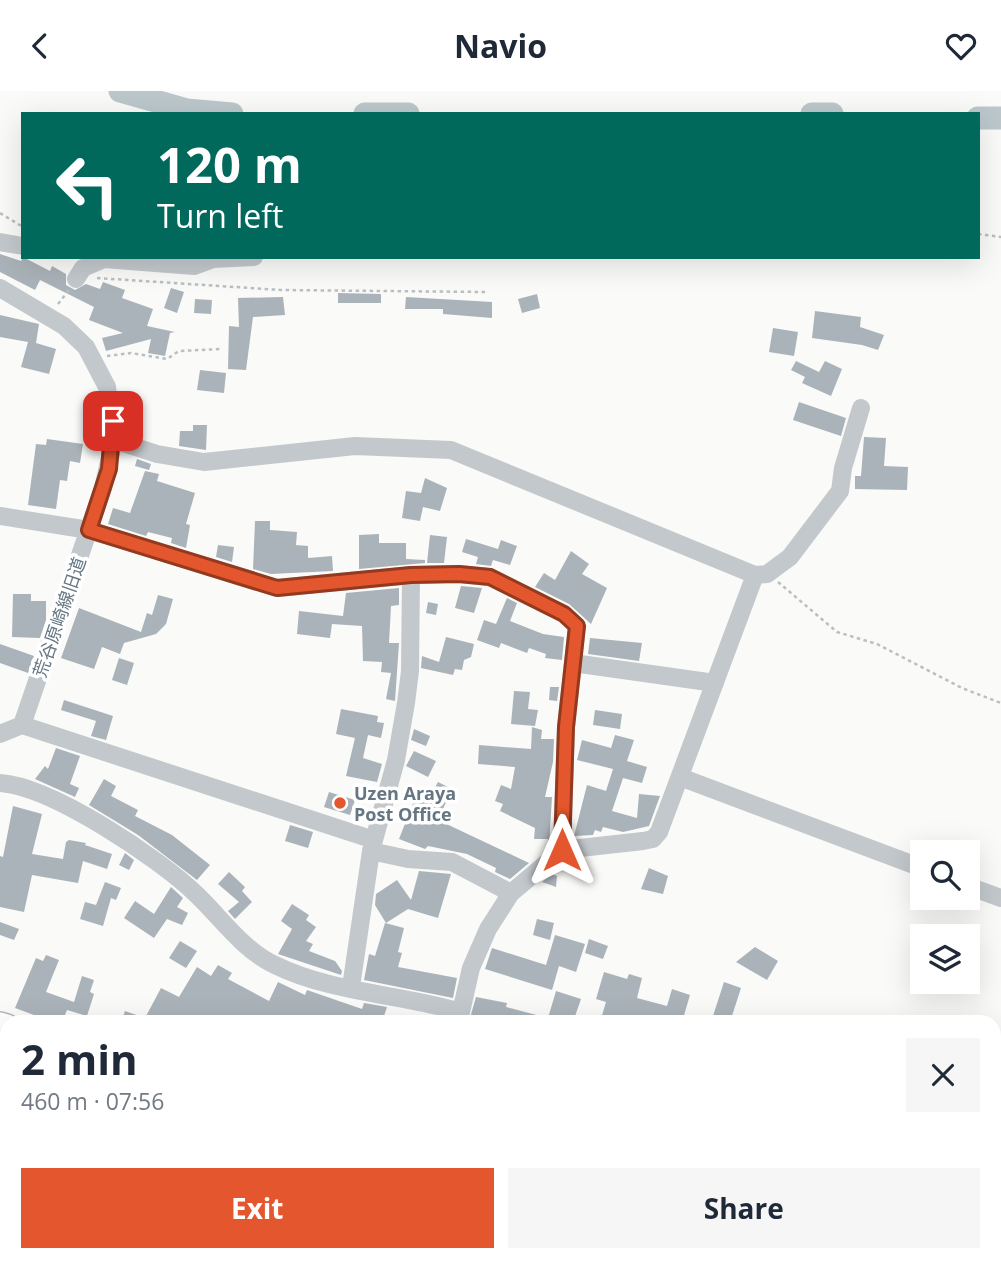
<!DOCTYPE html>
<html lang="en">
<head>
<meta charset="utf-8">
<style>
  :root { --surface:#fff; --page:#f6f6f7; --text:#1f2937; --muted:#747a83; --accent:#e4572e }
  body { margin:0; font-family:"Open Sans","Noto Sans JP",sans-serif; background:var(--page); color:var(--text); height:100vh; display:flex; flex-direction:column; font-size:26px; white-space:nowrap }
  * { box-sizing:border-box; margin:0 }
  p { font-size:23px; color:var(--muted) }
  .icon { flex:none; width:38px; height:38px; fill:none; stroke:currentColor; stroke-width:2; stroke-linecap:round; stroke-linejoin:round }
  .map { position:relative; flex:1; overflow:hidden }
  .details { position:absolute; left:0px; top:924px; width:1001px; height:247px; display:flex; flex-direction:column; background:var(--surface); border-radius:21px 21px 0 0; box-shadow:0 7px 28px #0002 }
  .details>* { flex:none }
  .hud { position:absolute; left:21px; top:21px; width:959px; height:147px; border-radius:0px; box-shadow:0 7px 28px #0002; background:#00695c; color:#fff; overflow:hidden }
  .tools { position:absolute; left:910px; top:749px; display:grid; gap:14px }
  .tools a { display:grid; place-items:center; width:70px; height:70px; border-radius:0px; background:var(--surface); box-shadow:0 7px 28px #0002; font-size:35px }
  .pin { position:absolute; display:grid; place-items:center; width:60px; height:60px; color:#fff; margin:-30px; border-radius:14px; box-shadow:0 4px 10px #0006 }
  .me { position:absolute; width:77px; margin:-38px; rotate:0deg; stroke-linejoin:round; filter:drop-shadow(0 0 5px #0008) }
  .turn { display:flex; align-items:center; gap:24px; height:147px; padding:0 21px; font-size:32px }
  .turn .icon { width:91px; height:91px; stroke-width:2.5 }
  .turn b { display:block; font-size:49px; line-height:60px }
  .round { display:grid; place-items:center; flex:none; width:74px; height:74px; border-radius:0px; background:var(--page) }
  .overview { display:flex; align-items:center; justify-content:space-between; height:119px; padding:0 21px }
  h1 { font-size:42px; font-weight:700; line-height:52px }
  .primary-button { display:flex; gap:14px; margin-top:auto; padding:14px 21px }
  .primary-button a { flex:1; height:80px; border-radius:0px; background:var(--accent); color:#fff; font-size:28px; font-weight:700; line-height:80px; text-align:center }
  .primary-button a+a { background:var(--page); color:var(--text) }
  header { display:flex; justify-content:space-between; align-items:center; height:91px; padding:0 21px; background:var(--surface); font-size:32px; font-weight:700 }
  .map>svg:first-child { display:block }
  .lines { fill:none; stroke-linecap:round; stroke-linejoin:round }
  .stream { stroke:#bbc7cb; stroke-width:3.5 }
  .river { stroke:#bbc7cb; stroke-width:23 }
  .building { fill:#aab3b9 }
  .major-casing { stroke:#b5babe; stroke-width:26 }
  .path { stroke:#bbbfc2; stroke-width:2.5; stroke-dasharray:3.5 3.5; stroke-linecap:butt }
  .minor { stroke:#c3c8cc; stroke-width:18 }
  .major { stroke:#fff; stroke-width:23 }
  .route-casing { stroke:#94391e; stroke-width:18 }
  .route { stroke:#e4572e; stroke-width:12 }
  .poi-dot { fill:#e4572e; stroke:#fff; stroke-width:2.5 }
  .labels { text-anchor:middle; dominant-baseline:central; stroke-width:7; stroke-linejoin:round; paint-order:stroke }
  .street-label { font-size:18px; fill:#657683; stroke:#fff }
  .poi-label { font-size:18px; font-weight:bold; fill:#657683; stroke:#fff; text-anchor:start }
</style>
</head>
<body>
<header><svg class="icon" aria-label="back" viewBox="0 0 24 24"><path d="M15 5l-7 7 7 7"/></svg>Navio<svg class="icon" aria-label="heart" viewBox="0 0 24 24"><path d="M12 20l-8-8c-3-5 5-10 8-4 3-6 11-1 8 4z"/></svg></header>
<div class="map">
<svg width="1001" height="1170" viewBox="0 0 1001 1170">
  <rect width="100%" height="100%" fill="#fafaf8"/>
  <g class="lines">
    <!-- stream -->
    <path class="stream" d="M709,1164L724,1170"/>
    <!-- river -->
    <path class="river" d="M120,0L187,19L232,23
      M365,23H408
      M812,23H832
      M978,27H1001"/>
  </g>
  <!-- building -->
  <path class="building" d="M0,163L21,170L23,166L50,180L52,175L66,183V194L75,199L86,193L100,198L103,191L125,199L122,207L153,218L147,235L175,241L170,242L165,265L148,262L151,248L106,260L102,247L123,242L89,229L94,216L40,189L35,199L0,181Z
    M171,197L184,201L177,222L164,217Z
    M338,202L381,203V212H338Z
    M537,203L540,217L522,222L518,208Z
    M283,206L285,224L253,226L246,279L228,278L229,235L239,236L238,207Z
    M406,206L492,211V227L443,223V218H405Z
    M195,208L212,209L211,223L194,222Z
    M815,220L861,226L860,236L884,244L878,259L862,254L812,247Z
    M0,224L39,233L36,252L56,258L49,283L21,276L28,251L0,246Z
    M773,237L798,241L794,265L769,261Z
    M796,270L819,281L825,270L842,278L831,305L802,292L805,286L791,279Z
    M200,279L226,282L224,302L197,299Z
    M799,311L846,327L841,345L793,329Z
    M193,334H207L206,359L179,355L180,340H193Z
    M864,346L886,347L884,375L908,376L907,399L855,398V385H861Z
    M47,348L83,353L80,372L70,370L67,390L60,389L56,418L28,414L36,353L46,354Z
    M137,368L151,373L149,379L135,375Z
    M145,380L159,383L157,390L195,402L186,433L190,434L186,457L171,452L172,447L148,441L146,445L108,433L113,417L130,422Z
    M425,387L447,397L440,420L423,416L420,430L402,427L406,400L421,402Z
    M255,430H270V439L297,441L296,454L308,455V467L332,465L333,480L271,483L253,478Z
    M379,443V452H406V468L425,469V472L359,478V444Z
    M430,444L447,446L444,472H427Z
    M466,448L498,458L501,449L517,455L510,474L493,469L491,475L476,473L478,466L462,461Z
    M218,454L234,456L232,471L216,466Z
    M571,460L589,473L582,483L607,497L591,533L569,513L535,496L544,482L555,489Z
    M461,495L482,497L474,522L455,517Z
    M399,497V514L391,515L389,552H399L395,610L386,608L391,582L381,581L382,571L363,570L362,535L332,533L330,547L297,543L299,520L343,525L346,502Z
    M13,503H31V510H46V529L40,547L12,546Z
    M158,504L173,508L166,533L156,543L124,552L120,563L102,556L94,578L61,567L79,517L141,541L147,522L152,524Z
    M507,507L517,512L510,530L543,543L564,546L562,569L545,567L546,563L529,557L527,562L501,552L499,557L477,549L484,529L496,533Z
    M428,511L438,513L436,524L426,522Z
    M446,546L474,553L471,566L464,569L462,579L455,578L453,584L421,577L422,565L439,571Z
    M590,547L642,552L639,570L588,563Z
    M0,553L34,565L28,582L0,572Z
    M119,567L134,572L127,594L112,589Z
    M550,596H559L557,610L549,609Z
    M514,600L530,601L528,618L538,619L535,635L511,633Z
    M64,609L113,625L106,649L91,645L96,630L61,619Z
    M341,618L378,625L377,631L384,632L381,647L368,644L363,667L382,673L377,691L346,685L355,647L336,643Z
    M595,619L622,623L620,638L593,634Z
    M532,636L542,639L541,648H554L553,671L545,706H552L549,755L548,748H534L535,737L500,720L503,713L495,710L501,694L511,698L515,676L478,673L479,654L531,658Z
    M414,638L430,645L426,655L411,649Z
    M615,644L634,649L627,670L647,676L642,692L623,687L612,720L637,727L639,703L660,705L649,735L623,741L603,736L601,741L595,739L593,744L574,745L587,694L606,700L613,678L577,669L582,649L611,657Z
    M56,657L80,665L70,693L79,697L75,706L35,688L45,675L48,678Z
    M414,660L436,670L428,686L406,675Z
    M104,688L116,695L111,705L138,719L135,725L172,744L210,774L197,789L138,744L89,714Z
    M438,691L452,698L438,729L529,772L510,788L495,781L496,777L467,763L428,755L425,758L399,748L415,707L426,712Z
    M329,701L355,709L350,724L324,716Z
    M13,715L42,723L32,763L63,768L66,751L69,749L86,752L85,754L112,763L107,778L83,770L78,792L32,784L24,821L0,816V765L3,766Z
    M290,734L313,741L308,757L285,750Z
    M125,762L134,769L129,779L119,774Z
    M649,777L668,785L663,803L641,798Z
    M419,780L451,783L438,827L408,818L386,832L375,814L376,803L397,789L411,809Z
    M229,781L245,796L242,800L252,811L235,828L228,820L239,811L218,793Z
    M552,783L557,785L556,796L542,791Z
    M105,791L121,797L116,809L111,807L103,835L80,828L85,811L96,814Z
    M171,796L183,807L177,816L188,822L182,834L167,828L154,847L124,827L135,810L154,823Z
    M292,813L309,824L306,829L316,836L306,850L313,853L309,860L335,870L342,880L341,884L278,863L292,838L281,830Z
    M537,828L554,832L550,849L533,844Z
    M0,831L19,838L14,849L0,844Z
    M385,832L404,837L398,861L402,862L398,876L457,887L453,907L364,889L369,863L375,865Z
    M555,844L585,853L576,881L559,875L552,899L485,878L492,857L546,874Z
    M589,848L608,855L603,868L585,862Z
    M180,850L197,860L186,877L169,867Z
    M755,856L778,870L767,889L736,871Z
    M46,864L59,869L46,901L74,911L82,885L94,889L90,901L94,903L87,925L67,919L62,931H53L15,917L36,867L43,870Z
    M218,874L232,882L228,888L269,910L278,891L305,904L307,899L362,918L364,912L387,916L382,931H222L212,925L208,931H121L125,920L145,927L161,897L179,906L197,876L211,885Z
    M604,881L627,888L629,883L642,887L637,907L667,915L672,898L690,904L682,931H600L606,911L596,908Z
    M724,891L741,897L730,931H711Z
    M556,900L581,908L573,931H488L470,927L476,906L507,912L506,916L548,927Z"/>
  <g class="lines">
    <defs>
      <path id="major" d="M0,933L7,935
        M957,1164L979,1170"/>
    </defs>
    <!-- major casing -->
    <use href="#major" class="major-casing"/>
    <!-- path -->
    <path class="path" d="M0,122L23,136
      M978,143L1001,146
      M97,187L281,199L486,201
      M58,213L69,199
      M107,265L131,262L167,268L179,260L222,258
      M778,491L837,541L877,553L962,597L1001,612
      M1001,960L998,966L1001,976
      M994,1035L1001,1036
      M597,1164L600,1170
      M291,1170L294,1164"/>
    <!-- minor -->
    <path class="minor" d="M0,151L23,155
      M76,188L83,177L104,168L194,175L213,168L254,166
      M0,197L64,235L86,256L107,296L114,349L103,397L22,634L0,643
      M114,349L157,363L204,371L355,355L451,359L755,484L767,483L790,466L840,400L843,377L861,317
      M0,425L89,439L277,497L411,484L459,483L490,486L564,523L577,535L566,636L562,759
      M573,572L715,592
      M22,634L374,749
      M680,686L922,777
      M0,692C51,695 159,767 197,804C222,828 243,859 275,874C332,902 401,903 461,921L471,877L488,838L511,802L562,759L643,750L653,748L659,741L755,484
      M371,760L408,768L452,771L511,802
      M968,795L1001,807
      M351,896L371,760L396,669L406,612L410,580L411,484
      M429,1164L430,1170
      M925,1164L926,1170
      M689,1170L691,1164"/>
    <!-- major -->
    <use href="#major" class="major"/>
  </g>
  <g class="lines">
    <defs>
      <path id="route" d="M113,330L109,378L89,439L277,497L411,484L459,483L490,486L564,523L577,535L566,636L562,759"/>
    </defs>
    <!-- route casing -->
    <use href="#route" class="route-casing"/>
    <!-- route -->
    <use href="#route" class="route"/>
  </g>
  <!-- markers -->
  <circle class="poi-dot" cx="340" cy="712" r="7"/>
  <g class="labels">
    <!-- street labels -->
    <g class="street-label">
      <text transform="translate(59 526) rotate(-71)">荒谷原崎線旧道</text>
    </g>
    <!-- poi labels -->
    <g class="poi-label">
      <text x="354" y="702">Uzen Araya<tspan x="354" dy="21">Post Office</tspan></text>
    </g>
  </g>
</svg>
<div class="tools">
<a><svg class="icon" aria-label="search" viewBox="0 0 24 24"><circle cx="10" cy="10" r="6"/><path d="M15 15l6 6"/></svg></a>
<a><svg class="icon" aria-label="layers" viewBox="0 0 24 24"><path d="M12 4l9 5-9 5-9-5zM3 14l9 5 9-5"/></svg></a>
</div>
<div class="pin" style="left:113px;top:330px;background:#d93025"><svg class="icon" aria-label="arrive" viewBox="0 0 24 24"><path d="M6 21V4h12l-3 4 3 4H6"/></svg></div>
<svg class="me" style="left:562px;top:759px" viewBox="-20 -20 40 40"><path d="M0-17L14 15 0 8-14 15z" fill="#e4572e" stroke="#fff" stroke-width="4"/></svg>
<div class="hud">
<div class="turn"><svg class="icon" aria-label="left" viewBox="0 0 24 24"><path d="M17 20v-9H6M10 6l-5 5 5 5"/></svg><div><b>120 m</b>Turn left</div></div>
</div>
<section class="details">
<div class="overview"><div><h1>2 min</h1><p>460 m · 07:56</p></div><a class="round"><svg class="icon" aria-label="close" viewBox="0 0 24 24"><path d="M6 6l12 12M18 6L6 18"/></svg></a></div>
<div class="primary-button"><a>Exit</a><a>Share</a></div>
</section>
</div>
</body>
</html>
